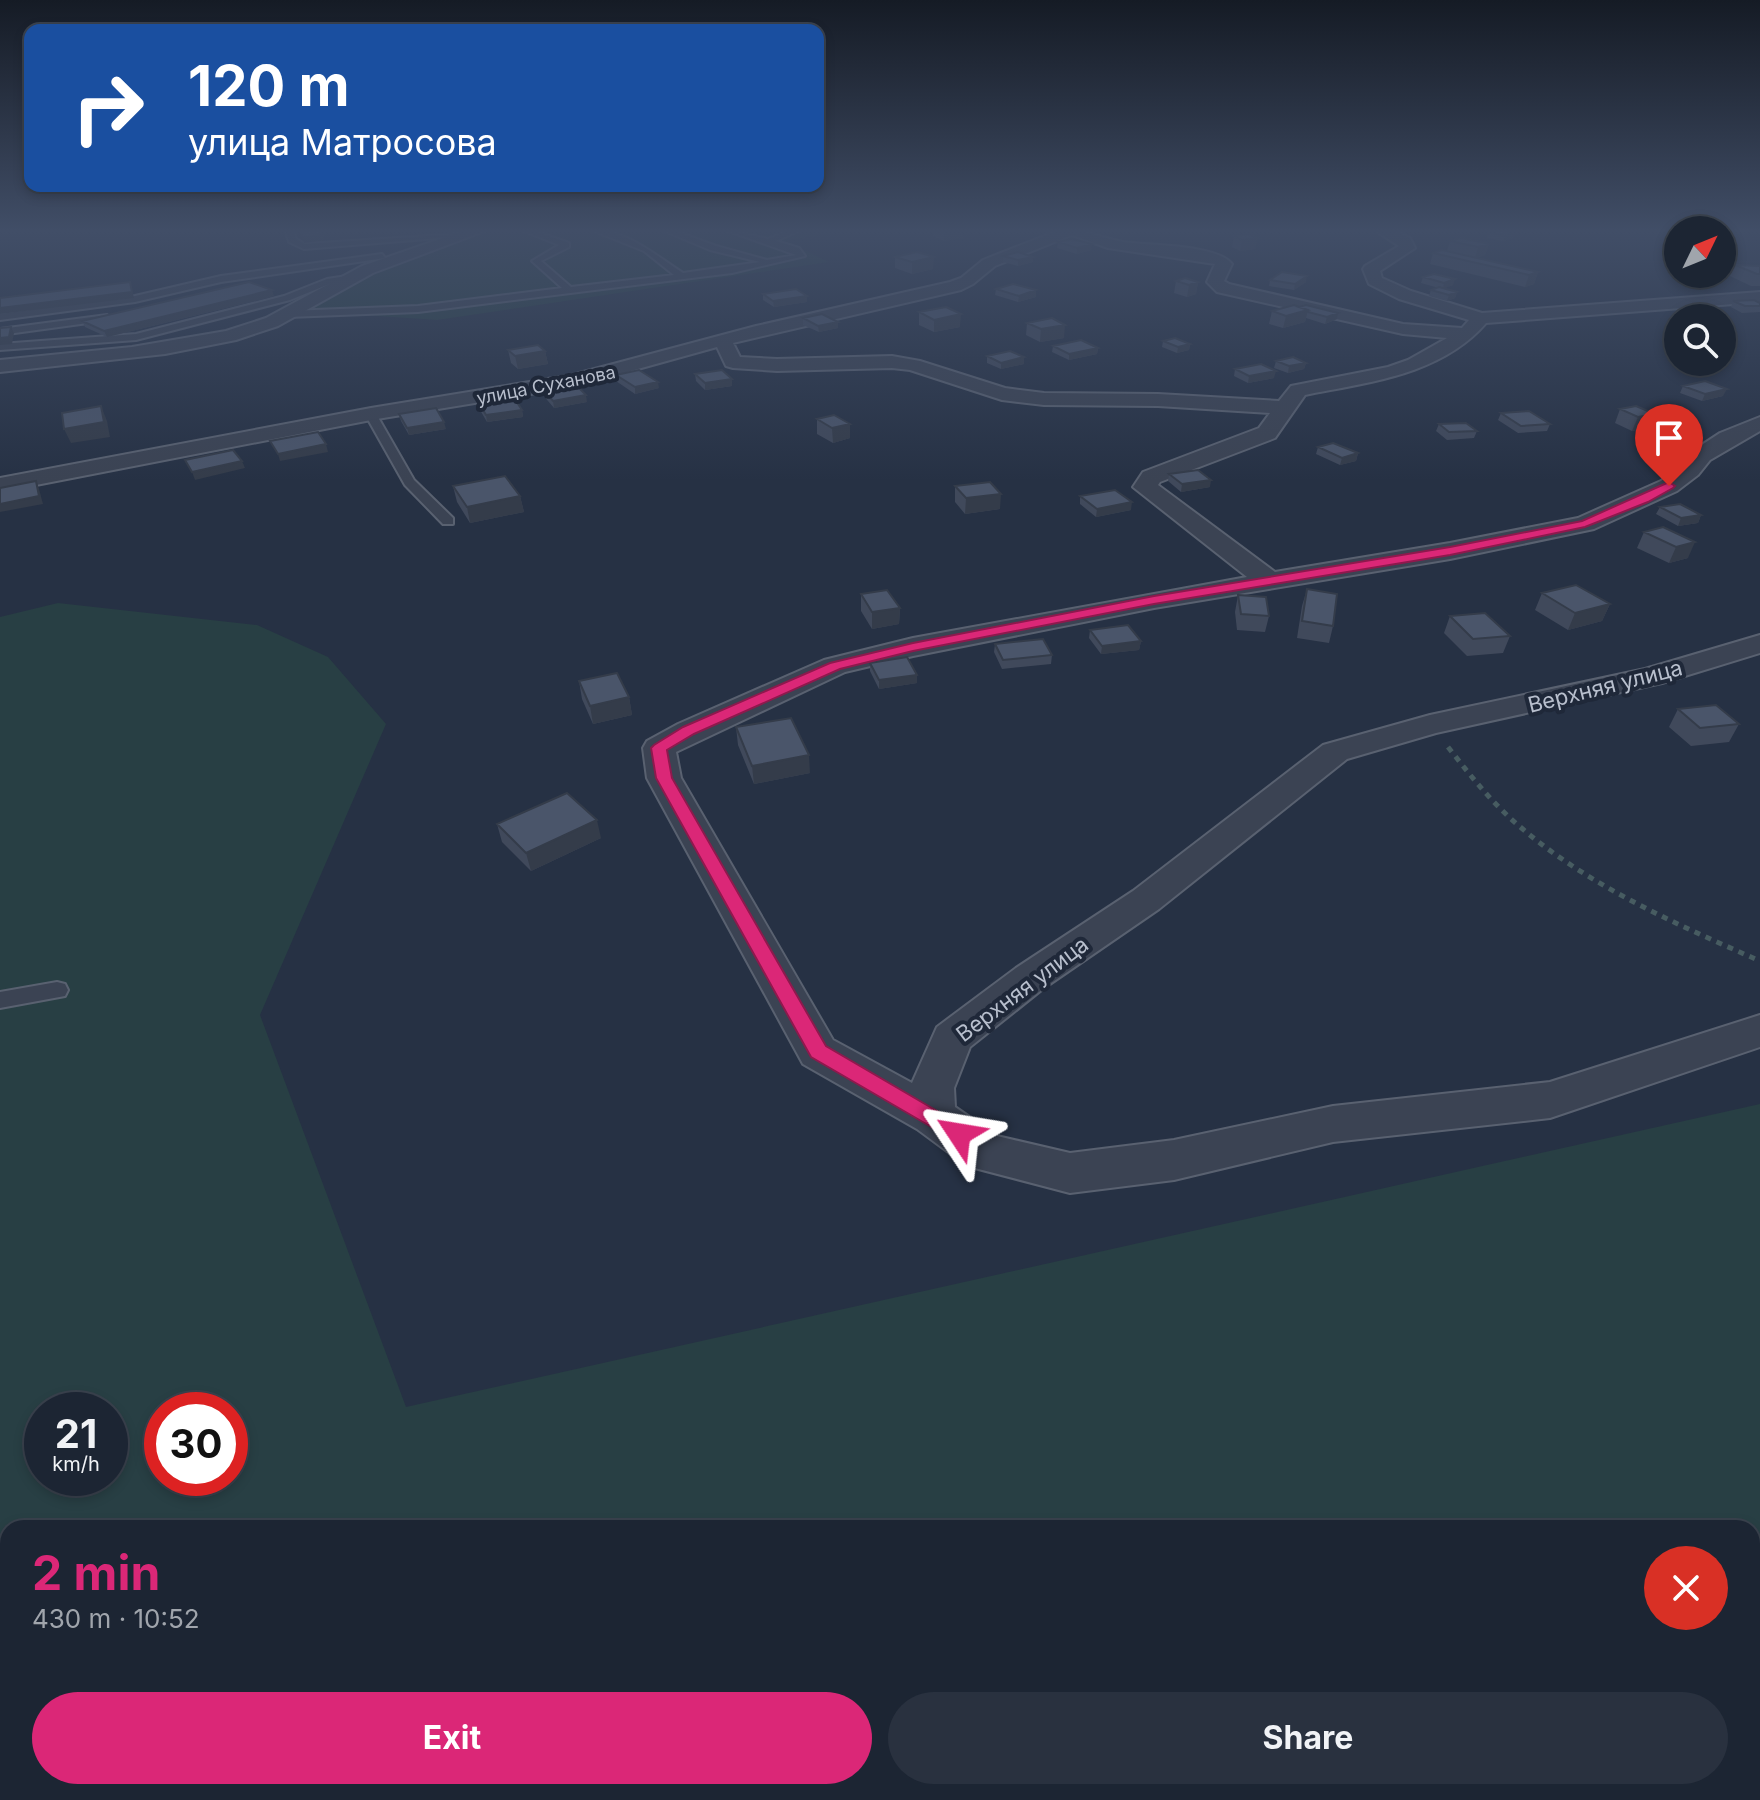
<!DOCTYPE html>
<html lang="en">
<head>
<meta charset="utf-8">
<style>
  :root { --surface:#1c2533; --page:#29313f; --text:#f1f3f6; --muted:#a0a5ac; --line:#3a424e; --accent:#db2777 }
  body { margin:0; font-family:Inter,sans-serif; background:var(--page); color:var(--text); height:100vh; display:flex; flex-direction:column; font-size:30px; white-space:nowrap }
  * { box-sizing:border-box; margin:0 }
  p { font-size:26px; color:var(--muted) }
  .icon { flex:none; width:44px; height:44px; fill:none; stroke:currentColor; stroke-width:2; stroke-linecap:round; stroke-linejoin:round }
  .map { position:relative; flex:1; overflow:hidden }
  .details { position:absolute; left:0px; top:1520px; width:1760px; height:280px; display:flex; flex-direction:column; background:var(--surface); border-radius:24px 24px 0 0; box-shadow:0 4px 12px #0003,0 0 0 2px var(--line) }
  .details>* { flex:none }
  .top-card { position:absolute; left:24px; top:24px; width:800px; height:168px; border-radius:16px; box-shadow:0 4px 12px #0003,0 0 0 2px var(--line); background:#1a4fa0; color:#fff; overflow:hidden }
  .needle { width:52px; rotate:47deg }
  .tools { position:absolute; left:1664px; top:216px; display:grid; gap:16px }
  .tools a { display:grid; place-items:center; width:72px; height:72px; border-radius:50%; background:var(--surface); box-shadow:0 4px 12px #0003,0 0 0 2px var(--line); font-size:40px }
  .speed { position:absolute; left:24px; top:1392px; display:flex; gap:16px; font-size:40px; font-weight:700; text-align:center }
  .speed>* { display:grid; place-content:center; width:104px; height:104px; border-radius:50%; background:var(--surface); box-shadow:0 4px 12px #0003,0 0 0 2px var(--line); line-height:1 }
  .speed small { font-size:20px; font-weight:400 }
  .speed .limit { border:12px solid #d22; background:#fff; color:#111 }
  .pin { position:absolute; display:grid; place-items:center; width:68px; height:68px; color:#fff; margin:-82px -34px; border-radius:50% 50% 50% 0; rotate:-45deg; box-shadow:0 0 8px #0007 }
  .pin .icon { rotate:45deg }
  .me { position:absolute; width:88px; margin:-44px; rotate:303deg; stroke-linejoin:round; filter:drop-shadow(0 0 6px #0008) }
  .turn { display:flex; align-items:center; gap:28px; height:168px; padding:0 32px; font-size:36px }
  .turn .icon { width:104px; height:104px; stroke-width:2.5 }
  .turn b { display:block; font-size:56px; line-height:68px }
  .round { display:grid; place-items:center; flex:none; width:84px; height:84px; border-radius:42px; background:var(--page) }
  .headline { display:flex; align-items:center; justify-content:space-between; height:136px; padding:0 32px }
  h1 { font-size:48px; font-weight:700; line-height:60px; color:var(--accent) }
  .cta { display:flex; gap:16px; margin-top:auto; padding:16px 32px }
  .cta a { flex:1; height:92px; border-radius:48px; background:var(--accent); color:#fff; font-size:32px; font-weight:700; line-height:92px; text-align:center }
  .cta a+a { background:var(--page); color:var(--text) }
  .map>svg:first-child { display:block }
  .green { fill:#283f44; fill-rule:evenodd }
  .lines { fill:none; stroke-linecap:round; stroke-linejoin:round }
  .lane-casing { stroke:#596170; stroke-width:4 }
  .street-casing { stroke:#596170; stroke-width:4 }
  .path { stroke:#475c61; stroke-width:5; stroke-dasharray:6 6; stroke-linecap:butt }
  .lane { fill:#3b4353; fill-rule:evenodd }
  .street { fill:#3b4353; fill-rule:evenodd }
  .wall { fill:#40495b }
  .shaded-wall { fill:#343c4a }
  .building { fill:#4a556a; stroke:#343c4a; stroke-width:2 }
  .route { fill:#db2777; stroke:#8e194d; stroke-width:2 }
  .labels { text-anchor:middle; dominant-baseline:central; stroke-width:8; stroke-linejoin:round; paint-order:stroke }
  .far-street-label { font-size:18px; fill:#b8bfcd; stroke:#1f2839 }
  .street-label { font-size:22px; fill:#b8bfcd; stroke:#1f2839 }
</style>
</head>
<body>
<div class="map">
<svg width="1760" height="1800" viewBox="0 0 1760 1800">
  <rect width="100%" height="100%" fill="#263144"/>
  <!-- green -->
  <path class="green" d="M490,229H855L785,241L829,262L437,320L302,311L355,278L422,250Z
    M58,603L257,625L328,657L386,724L260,1015L406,1407L1760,1104V1800H0V617ZM42,1410H110V1478H42ZM162,1410H230V1478H162ZM8,1528H1752V1792H8Z"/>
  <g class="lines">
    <defs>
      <path id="lane" d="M285,229H293L296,239L305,244L459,234L463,236L304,249L289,242Z
        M519,229H529L569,243V247L541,261L571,287L674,275L644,251L589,229C626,229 655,255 683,273L760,262L710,250L660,229H670L716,246L767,260L796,255L723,229L768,239L793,229H803L776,241L799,248L805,256L732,273L418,312L288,317L283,314L288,311L418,306L562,288L532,261L559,245Z
        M382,254L385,258L221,282L135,302L0,320V314L135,296L221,276Z
        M347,276L350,281L332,283L290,300L136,340L0,350V344L136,334L284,296L327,279Z
        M107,315L110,320L0,335V329Z
        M367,412H375L414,480L453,518V524H443L405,485L365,414Z
        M57,982L65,984L68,990L65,996L0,1008V992Z"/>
      <path id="street" d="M469,229H490L373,273L278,326L236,340L165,354L0,372V360L132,347L226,331L266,318L362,266Z
        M1062,229C1084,229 1101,238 1123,242C1149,246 1216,244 1232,264L1224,281L1229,284L1403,324L1462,328L1469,320L1399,299L1369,284L1363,269L1365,266L1399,246L1373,229H1391L1410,238L1415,248L1380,271L1382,278L1411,291L1482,313L1760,292V302L1486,323C1441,375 1369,382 1305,395L1275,438L1160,482L1158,485L1275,572L1450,543L1578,518L1661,481L1682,465L1694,450L1720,433L1760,417V431L1710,460L1698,475L1677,491L1594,529L1450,559L1154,608L913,656L845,672L676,752L681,778L833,1040L912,1083L937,1027L1016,968L1133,891L1323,745L1430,715L1645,669L1760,635V653L1662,683L1436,733L1347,759L1159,909L1044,988L970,1047L954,1088L955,1107L997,1136L1070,1153L1174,1140L1333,1106L1550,1082L1760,1015V1047L1550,1118L1333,1142L1174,1180L1070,1193L967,1166L917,1129L803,1064L647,778L643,748L647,741L678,724L824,660L913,638L1247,577L1133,487L1143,472L1259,428L1270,413L1158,406L1044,405L1002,400L910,370L892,368L777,371L733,368L726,366L717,347L573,387L371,420L0,492V478L371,408L572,375L756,326L950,282L961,278L983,260ZM1072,235L1108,248L1215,264L1207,282L1217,292L1403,334L1447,338L1408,360L1388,367L1291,386L1279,401L1158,394L1044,393L1005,388L920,361L892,356L777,359L740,357L733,343L961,290L973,284L995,266Z"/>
    </defs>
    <!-- lane casing -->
    <use href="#lane" class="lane-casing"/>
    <!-- street casing -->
    <use href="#street" class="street-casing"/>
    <!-- path -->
    <path class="path" d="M1448,747C1470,775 1491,802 1518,825C1588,886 1676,924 1760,961"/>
    <!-- lane -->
    <use href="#lane" class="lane"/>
    <!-- street -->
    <use href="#street" class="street"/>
  </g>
  <!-- wall -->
  <path class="wall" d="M933,229H963V238L944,241L933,236Z
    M1125,229H1148V233L1126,232Z
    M1191,229H1221L1220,230L1202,233Z
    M1262,229H1297L1274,233Z
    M1523,229H1547L1540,232Z
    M1488,232L1515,233L1513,238L1503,241L1487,238Z
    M1234,236L1257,238L1255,249L1240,251L1232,247Z
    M1450,241L1489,244L1485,255L1476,258L1538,272L1534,284L1525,287L1430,264L1433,253L1447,251Z
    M1058,242L1091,250L1077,254L1057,248Z
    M1003,256L1033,262L1018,266L1003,262Z
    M895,257L933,269L912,274L895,268Z
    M1735,265L1760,266V286H1751L1730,276Z
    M1423,277L1453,285L1443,288L1457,292L1455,298L1447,301L1429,296L1431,290L1439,288L1421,283Z
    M1270,280L1306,282L1294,290L1269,286Z
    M1176,281L1198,282L1196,294L1187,297L1174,293Z
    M996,289L1036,297L1018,302L995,295Z
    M763,294L807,302L774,307L763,300Z
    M274,296L107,337L85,327L82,321Z
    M1733,301L1760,303V312L1742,313L1731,307Z
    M1294,305L1337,319L1325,324L1306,318L1305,322L1283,328L1269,324L1272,311Z
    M919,312L960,327L934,332L919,325Z
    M803,318L838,328L819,332L803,325Z
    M1027,323L1064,338L1040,342L1026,335Z
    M1163,341L1190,344L1189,350L1177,353L1162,347Z
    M1053,346L1098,348L1097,354L1069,360L1052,352Z
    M508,350L545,351L548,364L518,369L511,363Z
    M987,356L1024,364L1001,369L987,363Z
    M1276,361L1306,363L1304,369L1288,373L1274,368Z
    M1235,369L1274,378L1248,383L1234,376Z
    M695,374L732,379V386L705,390L696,381Z
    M616,375L659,388L635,394L616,381Z
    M1683,386L1723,396L1702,401L1680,393Z
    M541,387L587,402L554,408L542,394Z
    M479,403L522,410L523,417L487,422L480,410Z
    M1636,406L1649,428L1632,431L1615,423L1620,409Z
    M1501,413L1550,424L1547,431L1518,433L1498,420Z
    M399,414L446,429L409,435L401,421Z
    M817,419L850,438L833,443L817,434Z
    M1439,424L1477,431L1474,438L1447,440L1436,431Z
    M1318,447L1358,453L1356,461L1340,465L1316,454Z
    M1169,474L1210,487L1181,492L1168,481Z
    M453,486L520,496L524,512L470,523L457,502Z
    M955,486L1000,509L965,514L955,502Z
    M1080,496L1131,510L1096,517L1080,504Z
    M1660,507L1701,515L1698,523L1678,526L1656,514Z
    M1663,527L1688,558L1669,563L1637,548L1644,532Z
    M1307,589L1333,626L1329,643L1297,638L1302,606Z
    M1542,593L1610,604L1602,621L1568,630L1535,610Z
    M861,594L900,608L899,624L872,629L861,611Z
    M1238,595L1269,616L1265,632L1237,630L1235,612Z
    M1450,616L1510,636L1503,653L1467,656L1444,633Z
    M1090,630L1141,641L1139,650L1101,654L1089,638Z
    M995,644L1052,655L1051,664L1002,669L994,652Z
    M870,663L917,683L879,689L870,671Z
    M579,681L629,697L632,715L593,724L582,699Z
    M1678,709L1739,724L1729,742L1691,746L1669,727Z
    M736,727L810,773L754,784L738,745Z
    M497,824L601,838L531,871L502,842Z"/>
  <!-- shaded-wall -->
  <path class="shaded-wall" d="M954,229H963V238L944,241V230Z
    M1203,229H1221L1220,230L1202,233Z
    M1275,229H1297L1274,233Z
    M1515,233L1513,238L1503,241L1505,236Z
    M323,235L324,240L304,243L303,237Z
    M1257,238L1255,249L1240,251L1242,240Z
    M1092,244L1091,250L1077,254V248Z
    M1489,244L1485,255L1475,258L1478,247Z
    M934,257L933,269L912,274V262Z
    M1033,257V262L1018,266V260Z
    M1538,272L1534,284L1525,287L1529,275Z
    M1307,276L1306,282L1294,290L1295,284Z
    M1455,279L1453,285L1443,289L1444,283Z
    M130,282L134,298L0,314V308Z
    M1198,282L1196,294L1187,297L1189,285Z
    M272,290L274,296L107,337L104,331Z
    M1036,290V297L1018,302L1019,296Z
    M1457,292L1455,298L1447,301L1449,295Z
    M807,296V302L774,307L773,301Z
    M1308,310L1305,322L1283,328L1286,316Z
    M1338,313L1337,319L1325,324L1327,317Z
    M961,314L960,327L934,332V320Z
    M838,322V328L819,332L818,326Z
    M1065,325L1064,338L1040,342L1041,329Z
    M11,327L14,333L12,344L0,345V338Z
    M1190,344L1189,350L1177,353L1178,347Z
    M1098,348L1097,354L1069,360V354Z
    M545,351L548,364L518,369L515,356Z
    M1024,357V364L1001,369V363Z
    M1306,363L1304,369L1288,373L1289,366Z
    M1276,371L1274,378L1248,383L1249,376Z
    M732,379V386L705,390V383Z
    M658,382L659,388L635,394V387Z
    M1727,389L1723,396L1702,401L1705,394Z
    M586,395L587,402L554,408L553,401Z
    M101,406L107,421L110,437L71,443L64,429Z
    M522,410L523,417L487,422L486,415Z
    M1655,414L1649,428L1632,431L1638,417Z
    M444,422L446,429L409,435L407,428Z
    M850,424V438L833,443L832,428Z
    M326,444L328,452L280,461L278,454Z
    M1358,453L1356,461L1340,465L1342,458Z
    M242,461L245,468L195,480L192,472Z
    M1211,480L1210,487L1181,492L1182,484Z
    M36,481L39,489L43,504L0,512V504Z
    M1001,494L1000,509L965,514L966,498Z
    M520,496L524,512L470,523L467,507Z
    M1132,502L1131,510L1096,517L1097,509Z
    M1701,515L1698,523L1678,526L1681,518Z
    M1695,542L1688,558L1669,563L1676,547Z
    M1610,604L1602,621L1568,630L1575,613Z
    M900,608L899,624L872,629V612Z
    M1141,641L1139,650L1101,654L1102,646Z
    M917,675V683L879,689V680Z
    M629,697L632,715L593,724L590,706Z
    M809,755L810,773L754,784L752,766Z
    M597,820L601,838L531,871L526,853Z"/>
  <!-- building -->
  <path class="building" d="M299,229H320L323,235L303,237Z
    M1499,229L1515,233L1505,236L1488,232Z
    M1249,234L1257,238L1242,240L1234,236Z
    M1461,238L1489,244L1478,247L1450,241Z
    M1072,239L1092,244L1077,248L1058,242Z
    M1442,250L1538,272L1529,275L1433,253Z
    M917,252L934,257L912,262L895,257Z
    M1018,252L1033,257L1018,260L1003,256Z
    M1735,265L1760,266V274H1757Z
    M1282,272L1307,276L1295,284L1270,280Z
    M1434,274L1455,279L1444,283L1423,277Z
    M1185,278L1198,282L1189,285L1176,281Z
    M130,282L132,292L0,308V298Z
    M249,282L272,290L104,331L82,321Z
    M1013,284L1036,290L1019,296L996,289Z
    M1439,287L1457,292L1449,295L1431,290Z
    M796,289L807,296L773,301L763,294Z
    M1754,300L1760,303V306H1745L1733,301Z
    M1294,305L1308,310L1286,316L1272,311Z
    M1306,305L1338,313L1327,317L1308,312V310L1299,307Z
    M946,307L961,314L934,320L919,312Z
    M822,314L838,322L818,326L803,318Z
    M1052,318L1065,325L1041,329L1027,323Z
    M11,327L9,337L0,338V328Z
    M1175,338L1190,344L1178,347L1163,341Z
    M1081,340L1098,348L1069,354L1053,346Z
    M538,345L545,351L515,356L508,350Z
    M1010,351L1024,357L1001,363L987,356Z
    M1293,357L1306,363L1289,366L1276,361Z
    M1261,364L1276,371L1249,376L1235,369Z
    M639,370L658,382L635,387L616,375Z
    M722,370L732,379L705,383L695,374Z
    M1705,381L1727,389L1705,394L1683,386Z
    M573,382L586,395L553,401L541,387Z
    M514,398L522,410L486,415L479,403Z
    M101,406L104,422L64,429L62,413Z
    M1636,406L1655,414L1638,417L1620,409Z
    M436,408L444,422L407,428L399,414Z
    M1529,411L1550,424L1521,426L1501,413Z
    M834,415L850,424L832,428L817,419Z
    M1466,423L1477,431L1449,432L1439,424Z
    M318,432L326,444L278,454L270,441Z
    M1333,443L1358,453L1342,458L1318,447Z
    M233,450L242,461L192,472L185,460Z
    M1198,470L1211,480L1182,484L1169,474Z
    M505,476L520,496L467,507L453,486Z
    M36,481L39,496L0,504V488Z
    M990,482L1001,494L966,498L955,486Z
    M1115,490L1132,502L1097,509L1080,496Z
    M1680,504L1701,515L1681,518L1660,507Z
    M1663,527L1695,542L1676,547L1644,532Z
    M1576,585L1610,604L1575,613L1542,593Z
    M1307,589L1337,594L1333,626L1302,621Z
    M887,590L900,608L872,612L861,594Z
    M1238,595L1266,597L1269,616L1241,614Z
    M1485,613L1510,636L1473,639L1450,616Z
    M1128,625L1141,641L1102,646L1090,630Z
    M1043,639L1052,655L1003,660L995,644Z
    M907,657L917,675L879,680L870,663Z
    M617,673L629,697L590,706L579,681Z
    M1716,705L1739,724L1700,728L1678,709Z
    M791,718L809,755L752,766L736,727Z
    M567,793L597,820L526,853L497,824Z"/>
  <!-- sky -->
  <linearGradient id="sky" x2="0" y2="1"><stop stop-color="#151b25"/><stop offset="0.48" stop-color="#414e67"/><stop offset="1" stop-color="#414e67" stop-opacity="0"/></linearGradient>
  <rect width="1760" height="481" fill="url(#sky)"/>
  <!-- route -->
  <path class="route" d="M1669,482L1675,486L1673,488L1648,502L1585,527L1450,555L1154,604L913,651L840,669L694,734L667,750L672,778L826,1046L966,1128L970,1134L966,1140L959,1143L811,1057L656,778L651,748L654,745L683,727L830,663L913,643L1154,596L1450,547L1582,521Z"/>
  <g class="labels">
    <!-- far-street labels -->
    <g class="far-street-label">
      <text transform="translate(546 385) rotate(-11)">улица Суханова</text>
    </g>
    <!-- street labels -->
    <g class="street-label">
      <text transform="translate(1605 686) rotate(-14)">Верхняя улица</text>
      <text transform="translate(1022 989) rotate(-37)">Верхняя улица</text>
    </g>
  </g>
</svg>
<div class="tools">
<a><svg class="needle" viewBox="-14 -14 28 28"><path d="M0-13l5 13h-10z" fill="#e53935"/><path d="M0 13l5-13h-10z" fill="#a0a5ac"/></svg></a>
<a><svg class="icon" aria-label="search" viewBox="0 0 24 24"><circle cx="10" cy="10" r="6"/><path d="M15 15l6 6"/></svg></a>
</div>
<div class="speed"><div>21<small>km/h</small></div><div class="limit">30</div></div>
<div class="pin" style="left:1669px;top:486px;background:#d93025"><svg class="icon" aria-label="arrive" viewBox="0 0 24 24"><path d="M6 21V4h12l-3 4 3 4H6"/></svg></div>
<svg class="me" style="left:959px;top:1134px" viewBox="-20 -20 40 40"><path d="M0-17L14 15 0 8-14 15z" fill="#db2777" stroke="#fff" stroke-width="4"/></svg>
<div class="top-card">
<div class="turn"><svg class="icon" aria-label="right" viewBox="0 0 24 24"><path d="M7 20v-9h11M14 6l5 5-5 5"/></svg><div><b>120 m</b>улица Матросова</div></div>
</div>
<section class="details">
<div class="headline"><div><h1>2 min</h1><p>430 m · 10:52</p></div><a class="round" style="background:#d93025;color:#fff"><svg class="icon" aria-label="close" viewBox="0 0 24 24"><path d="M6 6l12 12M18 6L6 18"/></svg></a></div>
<div class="cta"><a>Exit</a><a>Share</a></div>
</section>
</div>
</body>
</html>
